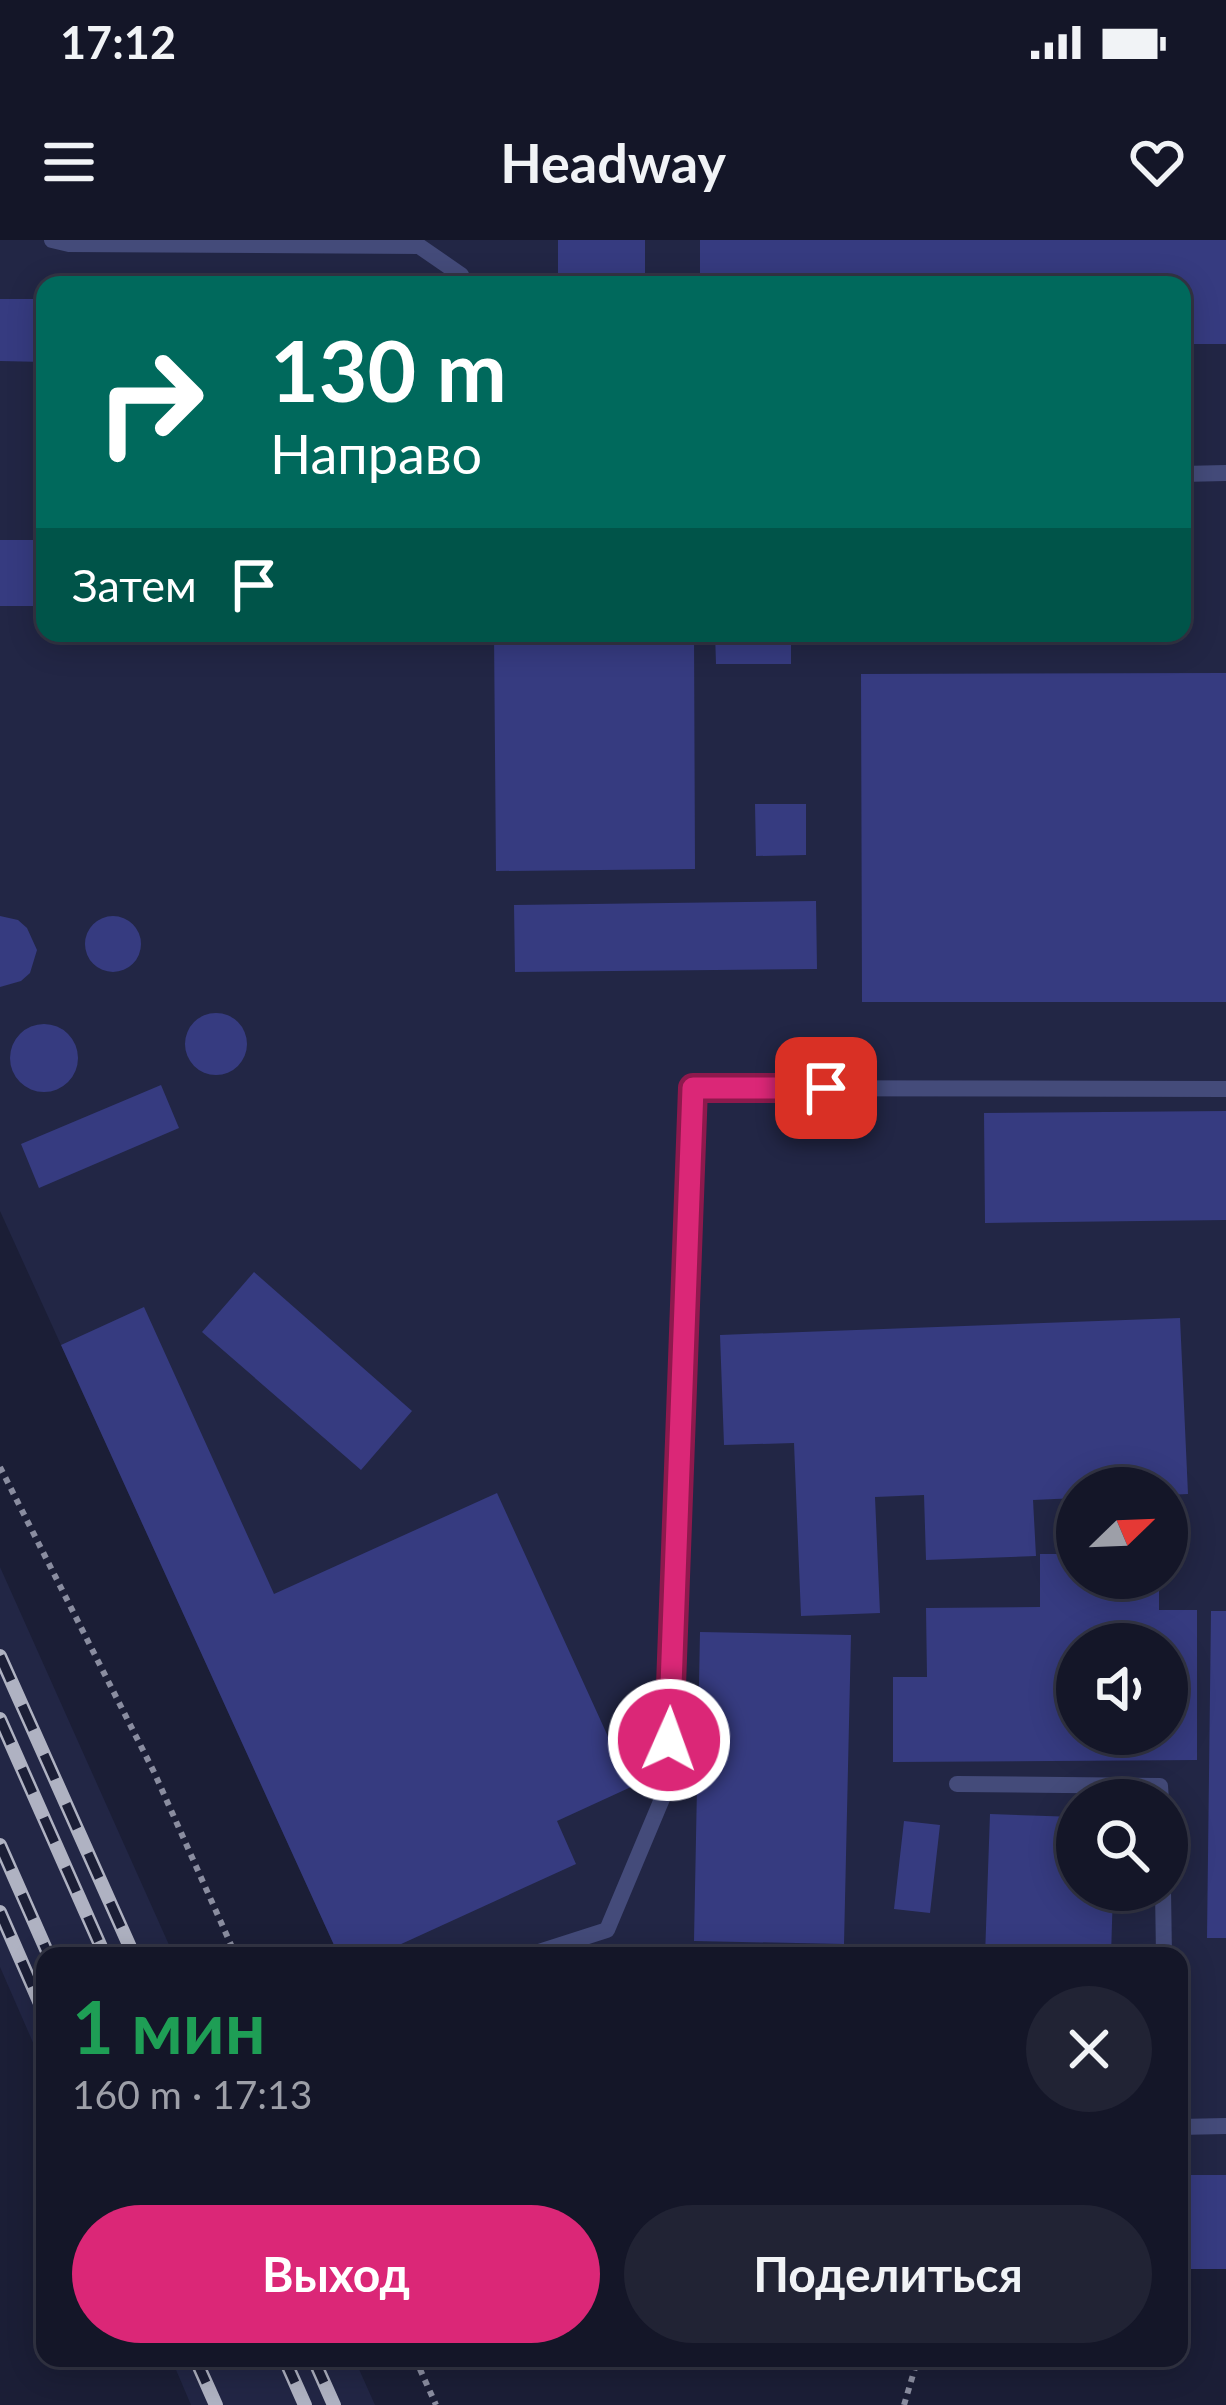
<!DOCTYPE html>
<html lang="ru">
<head>
<meta charset="utf-8">
<style>
  :root { --surface:#141628; --page:#212334; --text:#f1f3f6; --muted:#9d9fa8; --line:#333545; --accent:#db2777 }
  body { margin:0; font-family:Lato,sans-serif; background:var(--page); color:var(--text); height:100vh; display:flex; flex-direction:column; font-size:45px; white-space:nowrap }
  * { box-sizing:border-box; margin:0 }
  p { font-size:39px; color:var(--muted) }
  .icon { flex:none; width:66px; height:66px; fill:none; stroke:currentColor; stroke-width:2; stroke-linecap:round; stroke-linejoin:round }
  .map { position:relative; flex:1; overflow:hidden }
  .details { position:absolute; left:36px; top:1707px; width:1152px; height:420px; display:flex; flex-direction:column; background:var(--surface); border-radius:24px; box-shadow:0 6px 30px #0003,0 0 0 3px var(--line) }
  .details>* { flex:none }
  .guide { position:absolute; left:36px; top:36px; width:1155px; height:366px; border-radius:24px; box-shadow:0 6px 30px #0003,0 0 0 3px var(--line); background:#00695c; color:#fff; overflow:hidden }
  .needle { width:78px; rotate:67deg }
  .buttons { position:absolute; left:1056px; top:1227px; display:grid; gap:24px }
  .buttons a { display:grid; place-items:center; width:132px; height:132px; border-radius:50%; background:var(--surface); box-shadow:0 6px 30px #0003,0 0 0 3px var(--line); font-size:60px }
  .pin { position:absolute; display:grid; place-items:center; width:102px; height:102px; color:#fff; margin:-51px; border-radius:24px; box-shadow:0 6px 18px #0006 }
  .me { position:absolute; width:132px; margin:-66px; rotate:2deg; stroke-linejoin:round; filter:drop-shadow(0 0 9px #0008) }
  .turn { display:flex; align-items:center; gap:42px; height:252px; padding:0 36px; font-size:54px }
  .turn .icon { width:156px; height:156px; stroke-width:2.5 }
  .turn b { display:block; font-size:84px; line-height:102px }
  .then { display:flex; align-items:center; height:114px; padding:0 36px; background:#0003; gap:24px; font-size:45px }
  .round { display:grid; place-items:center; flex:none; width:126px; height:126px; border-radius:63px; background:var(--page) }
  .summary { display:flex; align-items:center; justify-content:space-between; height:204px; padding:0 36px }
  h1 { font-size:72px; font-weight:700; line-height:90px; color:#1e9e55 }
  .cta { display:flex; gap:24px; margin-top:auto; padding:24px 36px }
  .cta a { flex:1; height:138px; border-radius:72px; background:var(--accent); color:#fff; font-size:48px; font-weight:700; line-height:138px; text-align:center }
  .cta a+a { background:var(--page); color:var(--text) }
  .status { display:flex; justify-content:space-between; align-items:center; height:84px; padding:0 60px; background:var(--surface); direction:ltr }
  .status svg { height:33px; fill:currentColor }
  header { display:flex; justify-content:space-between; align-items:center; height:156px; padding:0 36px; background:var(--surface); font-size:54px; font-weight:700 }
  .map>svg:first-child { display:block }
  .built { fill:#222645; fill-rule:evenodd }
  .building { fill:#363b80; fill-rule:evenodd }
  .lines { fill:none; stroke-linecap:round; stroke-linejoin:round }
  .path { stroke:#8a8da0; stroke-width:6; stroke-dasharray:6 6; stroke-linecap:butt }
  .service { stroke:#444b7a; stroke-width:16 }
  .rail-casing { stroke:#afb2c2; stroke-width:14 }
  .rail { stroke:#1b1e36; stroke-width:9; stroke-dasharray:27; stroke-linecap:butt }
  .route-casing { stroke:#8e194d; stroke-width:30 }
  .route { stroke:#db2777; stroke-width:21 }
</style>
</head>
<body>
<div class="status"><b>17:12</b><svg viewBox="0 0 49 12"><path d="M0 12V9h3v3zM5 12V6h3v6zM10 12V3h3v9zM15 12V0h3v12zM26 1h20v11H26zM47 4h2v5h-2z"/></svg></div>
<header><svg class="icon" aria-label="menu" viewBox="0 0 24 24"><path d="M4 6h16M4 12h16M4 18h16"/></svg>Headway<svg class="icon" aria-label="heart" viewBox="0 0 24 24"><path d="M12 20l-8-8c-3-5 5-10 8-4 3-6 11-1 8 4z"/></svg></header>
<div class="map">
<svg width="1226" height="2165" viewBox="0 0 1226 2165">
  <rect width="100%" height="100%" fill="#1b1e36"/>
  <!-- built -->
  <path class="built" d="M0,0H1226V2029H1179V1716H339L0,971ZM45,45H1182V393H45ZM1077,1248H1167V1338H1077ZM1077,1404H1167V1494H1077ZM1077,1560H1167V1650H1077Z
    M0,1327L174,1716H45V1830L0,1727Z
    M171,2118H354L375,2165H191Z"/>
  <!-- building -->
  <path class="building" d="M558,0H645V45H558Z
    M700,0H1226V104H1182V45H700Z
    M0,59H45V122L0,121Z
    M0,300H45V366H0Z
    M494,393H694L695,629L496,631Z
    M715,393H791V424H716Z
    M1226,433V762H862L861,434Z
    M755,564H806V615L756,616Z
    M816,661L817,729L515,732L514,665Z
    M85 704a28 28 0 1 1 56 0a28 28 0 1 1-56 0Z
    M0,676L18,680L27,688L37,710L30,733L21,741L0,747Z
    M185 804a31 31 0 1 1 62 0a31 31 0 1 1-62 0Z
    M10 818a34 34 0 1 1 68 0a34 34 0 1 1-68 0Z
    M161,845L179,888L39,948L21,904Z
    M1226,871V980L985,983L984,873Z
    M254,1032L412,1171L361,1230L202,1092Z
    M144,1067L274,1354L497,1253L631,1547L557,1581L576,1624L375,1716H339L61,1105Z
    M1180,1078L1188,1254L1167,1255V1248H1077V1258L1033,1260L1036,1316L926,1320L924,1255L875,1257L880,1373L801,1376L794,1203L724,1205L720,1095Z
    M1040,1314H1077V1338H1159V1370H1197V1520L893,1522V1437H927L926,1368L1040,1367ZM1077,1404H1167V1494H1077Z
    M1211,1371H1226V1698H1207Z
    M700,1392L851,1395L844,1704L694,1701Z
    M990,1574L1077,1577V1650H1113L1111,1716H985Z
    M904,1581L940,1585L930,1673L894,1669Z
    M1179,1935H1226V2029H1179Z"/>
  <g class="lines">
    <!-- path -->
    <path class="path" d="M0,1227L154,1532L236,1716
      M415,2118L436,2165
      M904,2165L918,2118"/>
    <!-- service -->
    <path class="service" d="M52,0L69,4L419,6L461,35L466,45
      M1182,234L1226,233
      M957,1544L1160,1546L1161,1560
      M1163,1650L1164,1716
      M526,1716L607,1690L667,1547L693,848L1226,849
      M1179,1887L1226,1886"/>
    <defs>
      <path id="rail" d="M0,1416L134,1716
        M0,1479L105,1716
        M0,1605L49,1716
        M0,1672L45,1775
        M195,2118L216,2165
        M284,2118L305,2165
        M313,2118L334,2165"/>
    </defs>
    <!-- rail casing -->
    <use href="#rail" class="rail-casing"/>
    <!-- rail -->
    <use href="#rail" class="rail"/>
  </g>
  <g class="lines">
    <defs>
      <path id="route" d="M669,1500L693,848H826"/>
    </defs>
    <!-- route casing -->
    <use href="#route" class="route-casing"/>
    <!-- route -->
    <use href="#route" class="route"/>
  </g>
</svg>
<div class="buttons">
<a><svg class="needle" viewBox="-14 -14 28 28"><path d="M0-13l5 13h-10z" fill="#e53935"/><path d="M0 13l5-13h-10z" fill="#9d9fa8"/></svg></a>
<a><svg class="icon" aria-label="sound" viewBox="0 0 24 24"><path d="M4 9h4l5-4v14l-5-4H4zM17 9q2 3 0 6"/></svg></a>
<a><svg class="icon" aria-label="search" viewBox="0 0 24 24"><circle cx="10" cy="10" r="6"/><path d="M15 15l6 6"/></svg></a>
</div>
<div class="pin" style="left:826px;top:848px;background:#d93025"><svg class="icon" aria-label="arrive" viewBox="0 0 24 24"><path d="M6 21V4h12l-3 4 3 4H6"/></svg></div>
<svg class="me" style="left:669px;top:1500px" viewBox="-20 -20 40 40"><circle r="17" fill="#db2777" stroke="#fff" stroke-width="3"/><path d="M0-11L8 9 0 5-8 9z" fill="#fff"/></svg>
<div class="guide">
<div class="turn"><svg class="icon" aria-label="right" viewBox="0 0 24 24"><path d="M7 20v-9h11M14 6l5 5-5 5"/></svg><div><b>130 m</b>Направо</div></div>
<div class="then">Затем<svg class="icon" aria-label="arrive" viewBox="0 0 24 24"><path d="M6 21V4h12l-3 4 3 4H6"/></svg></div>
</div>
<section class="details">
<div class="summary"><div><h1>1 мин</h1><p>160 m · 17:13</p></div><a class="round"><svg class="icon" aria-label="close" viewBox="0 0 24 24"><path d="M6 6l12 12M18 6L6 18"/></svg></a></div>
<div class="cta"><a>Выход</a><a>Поделиться</a></div>
</section>
</div>
</body>
</html>
